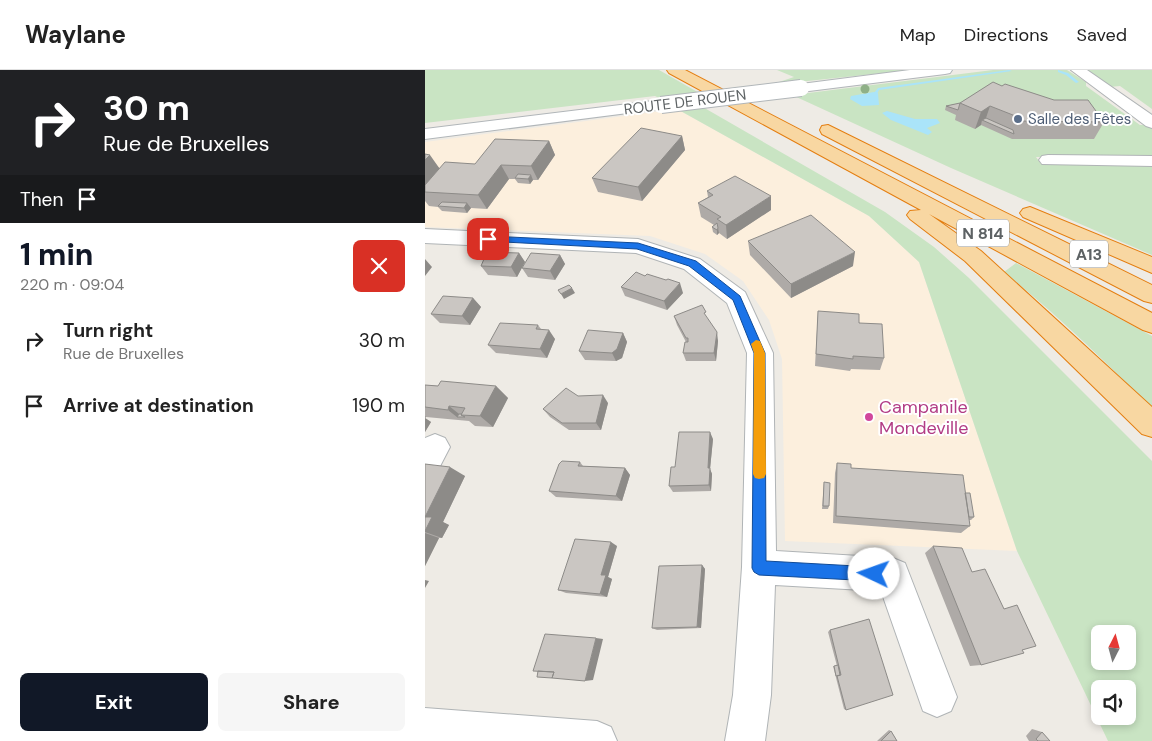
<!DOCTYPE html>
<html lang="en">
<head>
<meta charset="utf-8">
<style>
  :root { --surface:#fff; --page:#f6f6f6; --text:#222; --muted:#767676; --line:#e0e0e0; --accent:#111827 }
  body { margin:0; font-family:"DM Sans",sans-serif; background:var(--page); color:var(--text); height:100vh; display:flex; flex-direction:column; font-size:19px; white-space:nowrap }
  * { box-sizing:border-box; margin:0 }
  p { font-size:16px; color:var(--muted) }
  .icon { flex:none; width:28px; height:28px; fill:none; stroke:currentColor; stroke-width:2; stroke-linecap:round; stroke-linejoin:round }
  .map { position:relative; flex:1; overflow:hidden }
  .details { display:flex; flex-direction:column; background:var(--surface); width:425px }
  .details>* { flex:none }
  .banner { background:#202124; color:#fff; overflow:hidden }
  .needle { width:32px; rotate:6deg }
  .controls { position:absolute; left:666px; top:555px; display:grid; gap:10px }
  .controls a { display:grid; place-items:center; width:45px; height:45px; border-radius:8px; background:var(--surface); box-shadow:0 2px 8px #0003; font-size:25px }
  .pin { position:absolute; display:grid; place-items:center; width:42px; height:42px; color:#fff; margin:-21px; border-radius:10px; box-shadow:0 2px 8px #0006 }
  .me { position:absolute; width:55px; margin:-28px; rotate:273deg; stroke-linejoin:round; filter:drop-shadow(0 0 4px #0008) }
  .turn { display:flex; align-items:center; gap:18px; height:105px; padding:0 20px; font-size:22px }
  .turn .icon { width:65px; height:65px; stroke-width:2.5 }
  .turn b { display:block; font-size:35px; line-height:42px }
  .then { display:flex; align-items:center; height:48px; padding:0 20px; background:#0003; gap:10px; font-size:19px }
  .round { display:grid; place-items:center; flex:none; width:52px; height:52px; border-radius:8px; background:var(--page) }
  .headline { display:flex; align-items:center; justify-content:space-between; height:85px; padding:0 20px }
  h1 { font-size:30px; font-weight:800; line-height:38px; color:var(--accent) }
  .primary-button { display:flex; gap:10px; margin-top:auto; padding:10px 20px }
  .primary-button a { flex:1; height:58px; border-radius:8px; background:var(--accent); color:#fff; font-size:20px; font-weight:800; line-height:58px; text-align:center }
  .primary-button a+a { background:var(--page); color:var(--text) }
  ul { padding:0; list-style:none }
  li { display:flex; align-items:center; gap:15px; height:65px; padding:0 20px }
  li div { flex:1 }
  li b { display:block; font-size:19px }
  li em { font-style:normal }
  header { display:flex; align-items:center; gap:30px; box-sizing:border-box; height:70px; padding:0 25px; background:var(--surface); border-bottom:1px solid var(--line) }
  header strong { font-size:24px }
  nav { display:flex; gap:28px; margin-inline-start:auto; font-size:18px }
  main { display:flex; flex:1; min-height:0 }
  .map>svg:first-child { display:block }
  .commercial { fill:#fcefdd }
  .green { fill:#c9e4c3; fill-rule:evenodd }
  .water { fill:#aae4f9 }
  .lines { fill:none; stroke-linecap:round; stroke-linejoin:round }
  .stream { fill:#aae4f9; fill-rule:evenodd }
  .minor-casing { stroke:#b0b4b6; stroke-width:2 }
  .secondary-casing { stroke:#b1b6b9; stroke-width:2 }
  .trunk-casing { stroke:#e47e10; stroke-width:2 }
  .minor { fill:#fff; fill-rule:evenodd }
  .secondary { fill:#fff; fill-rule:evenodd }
  .trunk { fill:#f8d7a2; fill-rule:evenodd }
  .secondary-bridge-casing { stroke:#b1b6b9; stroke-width:18; stroke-linecap:butt }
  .secondary-bridge { stroke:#fff; stroke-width:16 }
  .tree { fill:#8fb087 }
  .wall { fill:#aeaaa7 }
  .shaded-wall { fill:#8d8b88 }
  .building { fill:#cac6c2; stroke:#8d8b88 }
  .route { fill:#1a73e8; stroke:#114b97 }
  .slow { fill:#f59e0b }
  .service-dot { fill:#5c6f8a; stroke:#fff; stroke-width:2 }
  .hotel-dot { fill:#d1479c; stroke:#fff; stroke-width:2 }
  .labels { text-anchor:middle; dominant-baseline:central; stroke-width:4; stroke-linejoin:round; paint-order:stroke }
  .far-street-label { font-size:15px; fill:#5d6264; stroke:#fff }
  .far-service-label { font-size:15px; fill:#4e5e75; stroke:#fff; text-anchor:start }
  .shield { fill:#fff; stroke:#8e9192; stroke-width:1 }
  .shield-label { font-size:16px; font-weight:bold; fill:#5d6264 }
  .hotel-label { font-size:18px; fill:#b23c85; stroke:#fff; text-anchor:start }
</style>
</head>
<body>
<header>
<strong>Waylane</strong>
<nav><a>Map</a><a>Directions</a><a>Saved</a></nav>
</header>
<main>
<section class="details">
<div class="banner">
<div class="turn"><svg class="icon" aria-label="right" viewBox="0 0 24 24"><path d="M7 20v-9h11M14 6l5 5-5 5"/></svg><div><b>30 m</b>Rue de Bruxelles</div></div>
<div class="then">Then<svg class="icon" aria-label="arrive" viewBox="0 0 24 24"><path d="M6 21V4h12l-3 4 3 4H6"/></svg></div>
</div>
<div class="headline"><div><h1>1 min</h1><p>220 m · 09:04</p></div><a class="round" style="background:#d93025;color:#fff"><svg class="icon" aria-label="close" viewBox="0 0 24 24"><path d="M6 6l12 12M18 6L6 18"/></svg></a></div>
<ul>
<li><svg class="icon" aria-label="right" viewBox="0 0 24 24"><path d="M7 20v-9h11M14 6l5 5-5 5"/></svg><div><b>Turn right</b><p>Rue de Bruxelles</p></div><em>30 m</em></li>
<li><svg class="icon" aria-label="arrive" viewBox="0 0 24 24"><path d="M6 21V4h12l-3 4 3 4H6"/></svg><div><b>Arrive at destination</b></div><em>190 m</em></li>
</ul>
<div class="primary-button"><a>Exit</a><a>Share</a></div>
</section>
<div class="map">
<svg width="727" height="671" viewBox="0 0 727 671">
  <rect width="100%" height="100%" fill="#eeebe5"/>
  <!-- commercial -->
  <path class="commercial" d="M252,39L444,146L494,192L592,481L360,471L357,289L344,250L318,211L280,184L225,166L0,157V72Z"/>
  <!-- green -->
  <path class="green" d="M0,0H234L276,24L236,29L230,26L0,53Z
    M352,0H486L345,15L369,7Z
    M568,0H642L661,12V16L715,55H721L727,58V87H611L616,94L727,96V185L526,98L367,25Z
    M661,0H727V39L695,16L684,17Z
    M276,36L460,142L509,177L544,208L727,391V671H683L592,481L494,192L444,146L252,39ZM675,564H702V591H675ZM675,619H702V646H675Z
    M591,193L727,266V339C680,291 632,245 579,202Z"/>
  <!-- water -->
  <path class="water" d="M449,22L453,23L454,35L437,36L425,29L426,26Z
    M462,41L490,49H512L515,53L502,58L507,62L503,65L466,50L457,43Z"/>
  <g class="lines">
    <!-- stream -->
    <path class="stream" d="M584,0L587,1L454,20L452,24L449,23L453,18Z
      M633,0L643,3L654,12L651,13L641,5L633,2Z"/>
    <defs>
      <path id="minor" d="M646,0H662L727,45V58L721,56Z
        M623,85L727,86V96L617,94L614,90L617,86Z
        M0,159L213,169L275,189L320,222L348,283L351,481L468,488L480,493L532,627L526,641L512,647L498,641L456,521L350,515L346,625L340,671H300L308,625L317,497L322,283L302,233L259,199L211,183L0,173Z
        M10,364L20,368L25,377L11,404L0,408V368Z
        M0,638L172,651L186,657L192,671H0Z"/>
      <path id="secondary" d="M485,0H527L525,3L520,4L376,22L371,21L369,18L371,15L376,14Z
        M236,30L242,32L244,35L242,38L0,69V59Z"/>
      <path id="trunk" d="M242,0H260L727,243V263L718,260L504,144L556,181L727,337V367L717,364L540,191L485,149L482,145L485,141L496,140L244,3Z
        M403,55L727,215V233L719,231L397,64L395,60L397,56Z
        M605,137L727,187V203L598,147L595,143L598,139Z"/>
    </defs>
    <!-- minor casing -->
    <use href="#minor" class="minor-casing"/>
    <!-- secondary casing -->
    <use href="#secondary" class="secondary-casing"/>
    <!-- trunk casing -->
    <use href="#trunk" class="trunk-casing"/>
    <!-- minor -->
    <use href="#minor" class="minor"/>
    <!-- secondary -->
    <use href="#secondary" class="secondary"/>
    <!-- trunk -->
    <use href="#trunk" class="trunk"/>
    <defs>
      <path id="secondary-bridge" d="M236,35L376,18"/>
    </defs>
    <!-- secondary-bridge casing -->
    <use href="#secondary-bridge" class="secondary-bridge-casing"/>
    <!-- secondary-bridge -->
    <use href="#secondary-bridge" class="secondary-bridge"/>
  </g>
  <!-- trees -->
  <circle class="tree" cx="440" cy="19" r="4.5"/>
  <!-- wall -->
  <path class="wall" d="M577,16L679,52L669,69H587L556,55L550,59L530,50L531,45L520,40L521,36L535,33Z
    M257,66L260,80L217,131L173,122L167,108Z
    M124,71L130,85L113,110H108L105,114L93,113L90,109H84L62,139L46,138L42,143L17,141L13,137L4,136L0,131V84L14,98L50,94Z
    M282,121L346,140L302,169L294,163L292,165L288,162L287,157L289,155L276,147L273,133L283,127Z
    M323,171L428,196L366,228L325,185Z
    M94,183L100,192L92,207L63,205L56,196Z
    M135,185L140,194L130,210L103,207L97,198Z
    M196,217L258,223L242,240L200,226Z
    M48,228L56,237L45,255L15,253L6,244Z
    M393,241L434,252L459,288L455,300L426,299L425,301L390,296Z
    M249,246L283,249L293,271L291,291H261L258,283L261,272L252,255Z
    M113,255L116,259L130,269L122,288L71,283L63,275Z
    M198,263L202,272L197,288L191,291L160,290L154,281Z
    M0,315L13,316H71L83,328L68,357L50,356L44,351L1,347L0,348L6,352L0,362Z
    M153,326L183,333L176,360H144L125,347L118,339Z
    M288,369L285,399L287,404L286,421L248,422L244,416L250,397Z
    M155,392L158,396L200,398L205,405L197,431L131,427L124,421Z
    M412,393L426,398L540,423L549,447L546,450H544L545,456L536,463L408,453L410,403Z
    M0,394L40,406L18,452L24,455L17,468H14L0,496Z
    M399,412L404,436L403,439H397Z
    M192,476L183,507L187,509L182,527L141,523L133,520Z
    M508,476L547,502L597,580L556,595L545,596L500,483Z
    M277,495L280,499L276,558L232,560L227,558Z
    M444,549L421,640L419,639L408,596H412L403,562L405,560Z
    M607,659L617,662L625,671H604L601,666Z
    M464,660L466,661L472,671H452Z"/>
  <!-- shaded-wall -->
  <path class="shaded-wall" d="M565,36L560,51L557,50L556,55L550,59L556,42Z
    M257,66L260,80L217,131L213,117Z
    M124,71L130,85L113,110L106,96Z
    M5,85L17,102L0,122V90Z
    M76,95L84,109L62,139L53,125Z
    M106,105L108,110L105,114L103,109Z
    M346,126V140L302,169L301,155Z
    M42,133L46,138L42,143L39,138Z
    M293,158L294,163L292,165V160Z
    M430,182L428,196L366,228V214Z
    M94,183L100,192L92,207L86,197Z
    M135,185L140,194L130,210L125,201Z
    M0,189L7,197L0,206Z
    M255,213L258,223L242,240L239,231Z
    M147,218L150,223L139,229L136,224Z
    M48,228L56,237L45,255L37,246Z
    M124,260L130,269L122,288L115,279Z
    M292,262L293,271L291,291L289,283Z
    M198,263L202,272L197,288L191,291L187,283Z
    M71,316L83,328L68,357L55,346Z
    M178,325L183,333L176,360L171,353Z
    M24,336L38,347H32L37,351L23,340Z
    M0,346L1,347L0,348L6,352L0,362Z
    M285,362L288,369L285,399L287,404L286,421L284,415L283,398Z
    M25,397L40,406L18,452L24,455L17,468L0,462V447Z
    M200,398L205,405L197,431L191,426Z
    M0,463L14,468L0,496Z
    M186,472L192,476L183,507L187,509L182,527L175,524L176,505Z
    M277,495L280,499L276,558L272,557Z
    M0,510L4,511L0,518Z
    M171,568L178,569L168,610L160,611Z"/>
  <!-- building -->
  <path class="building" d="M568,12L577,16L580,14L629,30H663L679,52L594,51L593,47L565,36L556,42L535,33Z
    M535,33L533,40L521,36Z
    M561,48L588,60L589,64L557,50Z
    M216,58L257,66L213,117L167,108Z
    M70,69L124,71L106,96L76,95L53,125L0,122V115L20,92L50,94Z
    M0,84L5,85L0,90Z
    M93,104L106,105L103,109L90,108Z
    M310,106L346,126L301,155L292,149L296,147L273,133L288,125L282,121Z
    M17,132L42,133L39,138L13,136Z
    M386,145L430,182L366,214L323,171Z
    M292,153L293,158L292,160L287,157Z
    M62,182L94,183L86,197L56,196Z
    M106,183L135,185L125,201L97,198Z
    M211,202L220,206L222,204L241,210L243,209L255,213L239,231L196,217Z
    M144,215L147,218L136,224L133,220Z
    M18,226L48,228L37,246L6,244Z
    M277,235L281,242L279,243L292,262L289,283H258L260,272H263V268H261L249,246Z
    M393,241L434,244V253L457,254L459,288L428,286V289L391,284Z
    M75,253L113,255L111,259L124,260L115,279L63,275Z
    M163,260L198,263L192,279L187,283L154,281Z
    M16,311L71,316L55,346L36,345L40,338L24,336L23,340L0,337V315L13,316Z
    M141,318L153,326L178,325L171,353H137L118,339Z
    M34,344H37L36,345L40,347H32Z
    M254,362H285L283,398H285L284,415L244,416L246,397H250Z
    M137,391L155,392L153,396L200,398L191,426L124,421L134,394Z
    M412,393L426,394V398L538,405L545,456L411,446Z
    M0,394L25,397L0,447H7L0,461Z
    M399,412L405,413L404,436H398Z
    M540,423H545L549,447H544Z
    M150,469L186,472L176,505H181L175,524L133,520Z
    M508,476L537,478L547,502L560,499L579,539L592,535L611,576L597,580L599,583L556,595Z
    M277,495L272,557L227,558L234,496Z
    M444,549L468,625L421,640L412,606L416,605L405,560Z
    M120,564L171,568L160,611L127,608L129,602L108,601Z
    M413,595L415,605L411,606L409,596Z
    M113,601L129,602L127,608L112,607Z
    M466,661L472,671H456Z
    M617,662L625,671H613L611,669Z"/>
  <!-- route -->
  <path class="route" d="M63,166L213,173L271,191L315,226L340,283L341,491L449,497L454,499L456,504L454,509L449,511L334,505L329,502L327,498L329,283L308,230L264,196L212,179L60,171L59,169Z"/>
  <!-- slow -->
  <path class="slow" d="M331,270L335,271L340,283L341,404L339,408L334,409L330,408L328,404L329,283L326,274Z"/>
  <!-- markers -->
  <circle class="service-dot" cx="593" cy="49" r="5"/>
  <circle class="hotel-dot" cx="444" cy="347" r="5"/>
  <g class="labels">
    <!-- far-street labels -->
    <g class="far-street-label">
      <text transform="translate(260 32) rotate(-7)">ROUTE DE ROUEN</text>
    </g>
    <!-- far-service labels -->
    <g class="far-service-label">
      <text x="603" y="49">Salle des Fêtes</text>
    </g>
    <!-- shield labels -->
    <g class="shield">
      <rect x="532" y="149.5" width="52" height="27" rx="4"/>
      <rect x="645" y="170.5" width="38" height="27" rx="4"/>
    </g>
    <g class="shield-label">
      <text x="558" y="163">N 814</text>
      <text x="664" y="184">A13</text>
    </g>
    <!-- hotel labels -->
    <g class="hotel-label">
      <text x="454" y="337">Campanile<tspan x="454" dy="21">Mondeville</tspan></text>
    </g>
  </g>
</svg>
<div class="controls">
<a><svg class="needle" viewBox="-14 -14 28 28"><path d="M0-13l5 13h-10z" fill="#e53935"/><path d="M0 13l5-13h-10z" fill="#767676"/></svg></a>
<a><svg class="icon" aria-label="sound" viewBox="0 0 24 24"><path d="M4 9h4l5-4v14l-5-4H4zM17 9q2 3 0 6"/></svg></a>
</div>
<div class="pin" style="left:63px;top:169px;background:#d93025"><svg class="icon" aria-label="arrive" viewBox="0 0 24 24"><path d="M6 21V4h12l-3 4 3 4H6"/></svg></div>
<svg class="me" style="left:449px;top:504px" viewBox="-20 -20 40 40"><circle r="19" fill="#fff"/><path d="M0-13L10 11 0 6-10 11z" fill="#1a73e8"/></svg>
</div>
</main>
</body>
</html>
